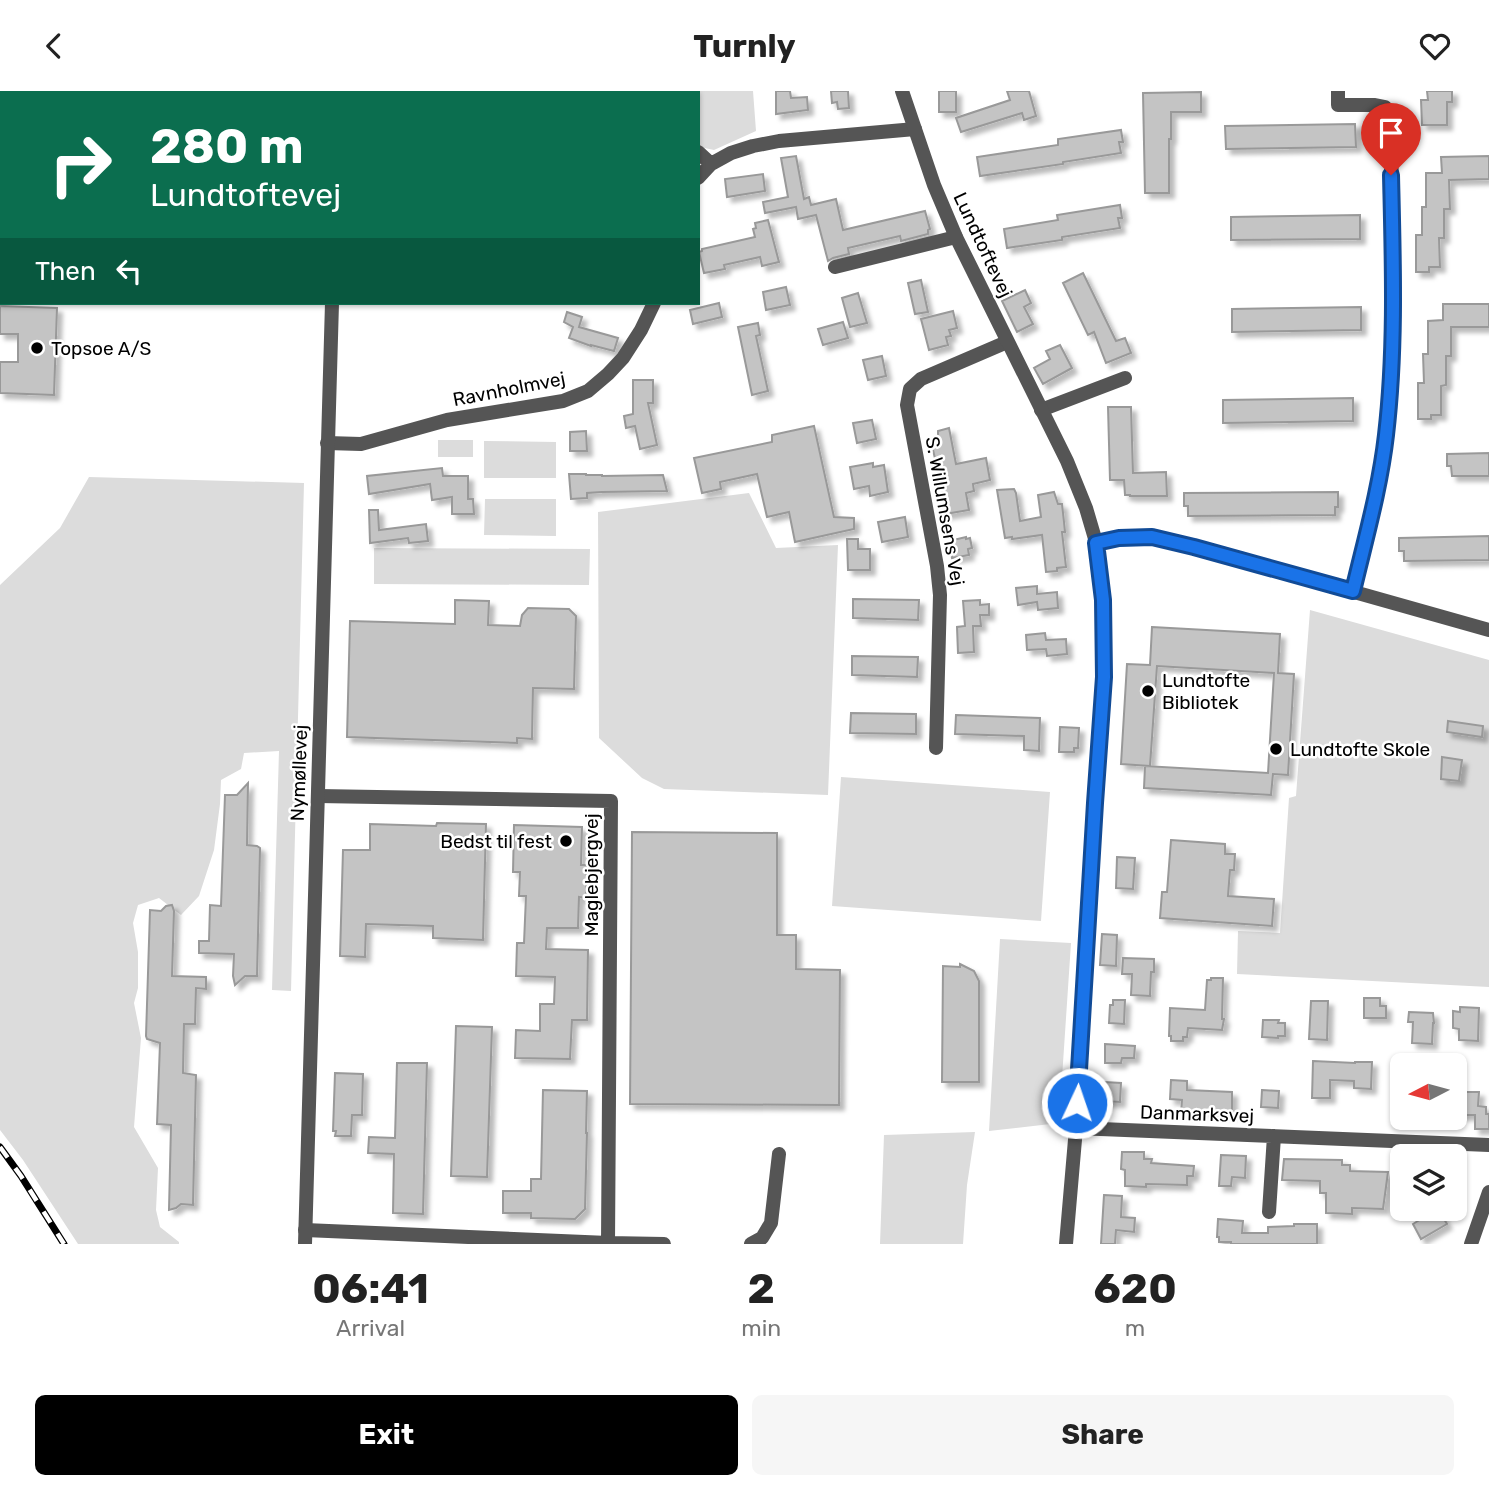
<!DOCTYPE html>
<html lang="en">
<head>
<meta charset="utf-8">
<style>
  :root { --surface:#fff; --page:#f6f6f6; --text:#222; --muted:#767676; --accent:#000 }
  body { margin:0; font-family:Rubik,sans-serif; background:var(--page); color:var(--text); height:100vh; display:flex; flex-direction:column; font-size:26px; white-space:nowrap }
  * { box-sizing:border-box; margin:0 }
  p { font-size:23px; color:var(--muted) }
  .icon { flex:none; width:38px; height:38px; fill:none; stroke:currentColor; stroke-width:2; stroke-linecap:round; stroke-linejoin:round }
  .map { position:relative; height:1153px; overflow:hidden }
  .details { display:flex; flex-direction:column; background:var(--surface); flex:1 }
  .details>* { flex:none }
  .banner { position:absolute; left:0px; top:0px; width:700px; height:214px; box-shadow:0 2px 5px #0004; background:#0b6e4f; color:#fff; overflow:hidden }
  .needle { width:46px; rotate:264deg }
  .tools { position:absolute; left:1390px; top:962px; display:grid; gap:14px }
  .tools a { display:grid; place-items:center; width:77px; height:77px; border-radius:10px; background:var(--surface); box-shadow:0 2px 5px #0004; font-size:35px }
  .pin { position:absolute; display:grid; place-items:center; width:60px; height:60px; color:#fff; margin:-72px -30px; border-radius:50% 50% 50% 0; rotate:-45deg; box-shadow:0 0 7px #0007 }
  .pin .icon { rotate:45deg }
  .me { position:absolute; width:77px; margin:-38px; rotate:3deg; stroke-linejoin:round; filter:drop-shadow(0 0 5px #0008) }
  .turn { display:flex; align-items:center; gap:24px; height:147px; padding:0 35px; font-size:32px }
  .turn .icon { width:91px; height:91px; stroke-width:2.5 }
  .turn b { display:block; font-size:49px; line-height:60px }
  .then { display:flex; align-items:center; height:66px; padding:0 35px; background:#0003; gap:14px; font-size:26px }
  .eta { display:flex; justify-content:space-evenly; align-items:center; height:119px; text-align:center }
  .eta b { font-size:42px; font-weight:700; line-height:49px }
  .cta { display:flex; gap:14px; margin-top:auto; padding:14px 35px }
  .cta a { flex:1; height:80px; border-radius:10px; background:var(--accent); color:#fff; font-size:28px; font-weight:700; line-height:80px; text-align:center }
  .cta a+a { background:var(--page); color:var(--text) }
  header { display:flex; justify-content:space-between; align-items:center; height:91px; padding:0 35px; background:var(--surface); font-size:32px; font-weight:700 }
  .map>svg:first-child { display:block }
  .green { fill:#dcdcdc }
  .building { fill:#c4c4c4; stroke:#999; stroke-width:2; filter:url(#shadow) }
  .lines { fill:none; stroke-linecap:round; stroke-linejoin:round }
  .minor { stroke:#555; stroke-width:14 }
  .tertiary { stroke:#555; stroke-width:14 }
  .rail-casing { stroke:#000; stroke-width:7 }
  .rail { stroke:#fff; stroke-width:4.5; stroke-dasharray:13; stroke-linecap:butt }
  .route-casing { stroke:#114b97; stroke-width:18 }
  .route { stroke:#1a73e8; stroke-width:12 }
  .poi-dot { fill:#000; stroke:#fff; stroke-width:2.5 }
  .labels { text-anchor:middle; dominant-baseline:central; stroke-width:5; stroke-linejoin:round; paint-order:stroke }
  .street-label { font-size:19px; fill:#000; stroke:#fff }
  .poi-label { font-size:19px; fill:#000; stroke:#fff; text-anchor:start }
</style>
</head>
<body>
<header><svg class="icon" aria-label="back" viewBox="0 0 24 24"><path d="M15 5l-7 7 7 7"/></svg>Turnly<svg class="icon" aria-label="heart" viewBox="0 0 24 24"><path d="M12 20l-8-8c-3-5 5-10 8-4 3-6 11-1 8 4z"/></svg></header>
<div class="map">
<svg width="1489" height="1153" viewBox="0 0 1489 1153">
  <defs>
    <filter id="shadow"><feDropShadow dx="5" dy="5" stdDeviation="2" flood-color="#0004"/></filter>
  </defs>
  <rect width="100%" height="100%" fill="#fff"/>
  <!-- green -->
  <path class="green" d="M653,0H753L756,40L714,59L700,56L698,54V2H653Z
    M438,349H473V366H438Z
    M484,350L556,351V387H484Z
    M89,386L304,392L291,900L272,899L279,660L244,662L241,678L221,689L220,713L214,759L199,805L181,824L159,807L138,814L133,832L138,861V897L134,912L141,947L134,1036L158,1077L156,1119L160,1136L179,1151V1153H78L23,1069L0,1039V494L60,437Z
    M749,402L776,457L838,454L828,704L664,698L642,687L599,647L598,421Z
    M485,408H556V445L484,444Z
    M374,457L590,458L589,494L374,493Z
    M1310,519L1489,569V896L1237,883L1238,840L1280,842L1289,707L1296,705Z
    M841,686L1050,701L1041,830L832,815Z
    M1000,848L1071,852L1059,1032L989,1040Z
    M975,1041L967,1094L963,1153H880L884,1044Z"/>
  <!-- building -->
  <path class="building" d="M776,0H790L791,7L807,6L808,19L776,23Z
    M831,0H848L849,17L838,18L837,11L832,12Z
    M939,0H956V21H939Z
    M1007,0H1029L1036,25L1024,29L1022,22L961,41L956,27L1010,9Z
    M1427,0H1452V11H1447V34H1422L1421,9H1428Z
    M1201,1V21H1171V48H1169V102H1145L1143,2Z
    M1355,33L1356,56L1226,58L1225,35Z
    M1121,39L1123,51H1119L1121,62L1063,71V73L980,85L977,66L1058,54V48Z
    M796,65L804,108L809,106L811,114L836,108L843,139L925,120L930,138L928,139V143L901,150L900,145L848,157L849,163L833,167L828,170L816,124L798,128L796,116L765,122L763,111L788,106L781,67Z
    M1489,65V88L1449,89L1450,118H1444V147H1439L1440,176H1429V181H1416V144H1422V116H1426V82H1442L1441,66Z
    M763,83L765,100L727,106L725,88Z
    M1120,114L1122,127H1118L1120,137L1062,146V149L1007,157L1004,138L1058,129L1057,124Z
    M1360,124V148L1231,149V126Z
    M768,129L779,171L762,175L760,166L724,174L725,178L704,182L699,161L702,160V158L755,146L753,138L756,137L755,132Z
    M1083,182L1116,250L1125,247L1131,262L1106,272L1094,241L1088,244L1063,192Z
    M921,189L928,221L915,223L908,192Z
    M786,196L790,214L766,219L763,201Z
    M1025,199L1031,212L1024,216L1033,233L1017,241L1002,210Z
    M858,202L867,232L850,236L842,207Z
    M719,212L722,226L693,233L690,219Z
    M1443,213H1489V236H1451V265H1446V294L1441,295V324H1431V328H1418V292H1424L1423,263H1428V230L1443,229Z
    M0,215L57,217L54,304L0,302V271H18V243H0Z
    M1361,216V239L1232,241V218Z
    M953,220L957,237L949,239L951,245L946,246L948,254L929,259L921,228Z
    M567,221L582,226L579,236L618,247L614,260L591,254V255L569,247L573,236L564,231Z
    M843,231L848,247L823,254L818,238Z
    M758,232L760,244L756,245L768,300L752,304L738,236Z
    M1060,254L1072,277L1043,293L1034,277L1050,268L1046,260Z
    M882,265L886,285L868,289L863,269Z
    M633,289H653V312H648L657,354L640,358L635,335L626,337L624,325L633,323Z
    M1353,307V330L1223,332V309Z
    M1108,316H1131L1133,382L1166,381L1167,405H1130V404H1125L1124,389H1110Z
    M872,329L876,348L857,352L853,332Z
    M814,335L834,426L854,427V438L795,451L789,421L767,426L757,383L720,391L721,398L702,402L694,367L772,351V344Z
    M949,337L956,373L986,367L990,389L973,393L974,400L966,402L969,419L945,423L941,404L943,403L931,350L938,349V340Z
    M586,340L587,360H570V341Z
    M1489,362V385H1452L1451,375H1447V363Z
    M873,372V376L884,374L888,401L870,405L869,395L854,398L850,376Z
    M442,377L443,385H468V408H473L474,423H452V406L432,409L430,393L369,403L367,385Z
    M569,383H586V384H602V385L663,384L667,400L602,401L587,402V407L571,408Z
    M1014,398L1016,402L1020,430L1041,426L1038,404L1054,401L1058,413H1062L1064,431L1065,441H1062L1066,476L1057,477V480L1046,481L1042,444L1012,448V446L1005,447L997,399Z
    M1338,401V416H1335V424L1188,425V415H1184V402Z
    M369,419H378L379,439L426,433L428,450L409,452L408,447L370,452Z
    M905,426L908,446L882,451L878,431Z
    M1489,445V469L1404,470V460H1399V447Z
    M966,446V448L970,447L972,457L968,458L969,464L952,467L949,450Z
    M847,448H858V458H870V479H848Z
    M1037,495V503L1057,501L1058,517L1038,519L1037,511L1018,514L1016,497Z
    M853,508L919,509L918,529L853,527Z
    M455,509L489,510L488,534L520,535L522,524L528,517L569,518L576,525L574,598L533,597L532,648L517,647V652L347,646L350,530L455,533Z
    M980,509V514L989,513V524H980L981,535H973L974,561L958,562L957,536L965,535L963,510Z
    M1152,536L1280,543L1278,582L1294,583L1288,684L1273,683L1271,704L1144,697L1145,675L1268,682L1274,582L1157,575L1150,675L1121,673L1127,573L1150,574Z
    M1045,542L1046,549L1066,548L1067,563L1047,565L1046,558L1027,559L1026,544Z
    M852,565L918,566L917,586L852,584Z
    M851,622L916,623V643L850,642Z
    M956,624L1040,627L1039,660L1024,659V645L955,643Z
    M1448,630L1483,635L1482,646L1447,641Z
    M1060,636L1079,637L1078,657H1074V661H1059Z
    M1442,666L1462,669L1459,690L1441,688Z
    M248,692L247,754L257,755L260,757V760L257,885H245L235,894L233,885L234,863L199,862V850H209L210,814L221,815L225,704H237Z
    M437,732L486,733L483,849L433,847V835L366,833L365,866L340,865L343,759H370V733L436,735Z
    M514,734L582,736L581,774H587L586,807L579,806L578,837H547L546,858L588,859L587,929H572L570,968L515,967L516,939L540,940V913H554L555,886L516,885L517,852H524L526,805H519L520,781H513Z
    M632,741L777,742V844H796V878L840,879L839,1014L630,1013Z
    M1171,749L1225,753V763H1235L1234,779H1230L1228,805L1274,808L1272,835L1160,827L1162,801H1167Z
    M1117,766L1135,767L1133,798L1116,797Z
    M172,814L174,820L172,885L206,886V898L196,897L195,933H184L183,982L196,984L193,1114L181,1113L176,1117L169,1119L171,1034L157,1033L160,952L147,948L146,945L150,819L161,820L166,815Z
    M1102,843L1117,844L1116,875L1100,874Z
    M1123,867L1154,868V881H1151L1150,905L1131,904L1132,883H1122Z
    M960,873L974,880L979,890V991H942L943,875L960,876Z
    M1211,887H1223L1222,928H1224L1222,939L1188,937L1187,946H1183V950H1171V945H1169L1170,917L1205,919L1207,889H1211Z
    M1364,907H1380V915H1386V927H1364Z
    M1113,909H1125L1124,933L1109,932L1110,914H1113Z
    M1311,910H1328L1327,949L1309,948Z
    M1460,916L1479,917L1478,950L1459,949V938L1453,937V920L1460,921Z
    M1409,921L1433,922L1434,932H1433L1432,953L1412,952L1413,931H1408Z
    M1263,929H1279L1278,932H1285V945H1278V947L1262,946Z
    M456,935L492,936L487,1086L451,1085Z
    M1105,953L1135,955L1134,967H1122L1121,972H1105Z
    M1313,970L1355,972V971H1372L1371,998L1354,997V990L1330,989V1007H1312Z
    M397,972H427L423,1123L393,1122L394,1063L368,1062L369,1046L395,1047Z
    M335,982L363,983L362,1024H352L351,1045H335L336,1040H333Z
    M1171,989L1187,990V999L1232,1001V1023L1193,1021V1022H1181L1182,1009L1170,1008Z
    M1104,991L1121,992L1120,1011L1103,1010Z
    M543,999L587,1000L586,1042H587L585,1118L575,1128L531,1127V1122H503V1100H531V1088H541Z
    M1262,999L1279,1000L1278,1017L1261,1016Z
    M1460,1001H1479L1478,1015L1486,1016V1023H1489V1038H1475V1024H1459L1458,1008H1460Z
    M1122,1061H1144V1068H1152L1151,1072L1194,1075L1193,1085H1187V1094L1146,1093V1096L1125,1095V1079L1121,1078Z
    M1221,1064L1246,1065L1245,1087L1232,1086L1231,1095H1219Z
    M1284,1068L1342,1069V1074H1350V1080L1388,1081L1383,1118L1352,1117V1123L1326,1122V1102H1320V1090L1282,1089Z
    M1104,1104L1122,1105L1121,1126L1135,1127L1134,1141L1116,1139L1115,1153H1101Z
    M1437,1118H1438L1447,1133L1421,1148L1413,1133Z
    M1218,1128L1243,1130L1242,1142H1268V1136L1294,1135V1133H1317V1153H1231V1151H1219V1146H1217Z"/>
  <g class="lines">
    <!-- minor -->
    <path class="minor" d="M631,0L633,2
      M1338,0V14H1375L1385,16L1390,28C1393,133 1400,245 1385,349C1378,400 1365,450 1353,500
      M511,2V0
      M698,61L711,73
      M698,87L711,73L731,62L753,55L779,50L915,38
      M835,176L956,146
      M1041,319L1125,287
      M327,352L361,353L447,329L563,310L588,300L608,283L623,267L641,239L654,212
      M936,657L940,504L937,475L907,314L910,298L921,288L1007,251
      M1076,1037L1489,1054
      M1269,1121L1274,1045
      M305,1139L608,1152L611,710L318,705
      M608,1152L664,1153
      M751,1153L762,1147L771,1132L779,1063
      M1471,1153L1489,1101"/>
    <!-- tertiary -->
    <path class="tertiary" d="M902,0L934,94L956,146L1067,370L1086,417L1096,451L1103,509L1104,586L1095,712L1076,1037L1066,1153
      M350,2V0
      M1096,451C1122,446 1146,445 1173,450L1489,539
      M305,1153L332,212"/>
    <defs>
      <path id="rail" d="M0,1056L21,1085L64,1153"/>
    </defs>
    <!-- rail casing -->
    <use href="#rail" class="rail-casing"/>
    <!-- rail -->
    <use href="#rail" class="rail"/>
  </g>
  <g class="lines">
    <defs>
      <path id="route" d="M1077,1012L1095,712L1104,586L1103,509L1096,452L1119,447L1152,446L1194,456L1353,500C1365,449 1380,397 1386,344C1396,258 1393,171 1391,84"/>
    </defs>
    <!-- route casing -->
    <use href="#route" class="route-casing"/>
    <!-- route -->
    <use href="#route" class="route"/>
  </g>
  <!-- markers -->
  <g class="poi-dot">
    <circle cx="37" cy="257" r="7"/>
    <circle cx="1148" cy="600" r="7"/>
    <circle cx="1276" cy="658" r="7"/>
    <circle cx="566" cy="750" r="7"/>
  </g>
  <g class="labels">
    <!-- street labels -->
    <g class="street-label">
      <text transform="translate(983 154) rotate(65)">Lundtoftevej</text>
      <text transform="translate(509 298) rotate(-11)">Ravnholmvej</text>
      <text transform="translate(945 420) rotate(80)">S. Willumsens Vej</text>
      <text transform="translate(299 682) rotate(-88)">Nymøllevej</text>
      <text transform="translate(591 784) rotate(-90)">Maglebjergvej</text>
      <text transform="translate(1197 1023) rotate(2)">Danmarksvej</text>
    </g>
    <!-- poi labels -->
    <g class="poi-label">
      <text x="51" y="257">Topsoe A/S</text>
      <text x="1162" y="589">Lundtofte<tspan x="1162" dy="22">Bibliotek</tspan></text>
      <text x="1290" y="658">Lundtofte Skole</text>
      <text x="552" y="750" text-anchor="end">Bedst til fest</text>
    </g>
  </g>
</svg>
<div class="tools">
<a><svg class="needle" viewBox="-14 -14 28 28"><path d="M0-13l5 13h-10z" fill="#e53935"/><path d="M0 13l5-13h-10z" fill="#767676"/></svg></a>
<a><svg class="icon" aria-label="layers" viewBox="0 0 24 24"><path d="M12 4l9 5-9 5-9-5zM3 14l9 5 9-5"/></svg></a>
</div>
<div class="pin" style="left:1391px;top:84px;background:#d93025"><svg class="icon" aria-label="arrive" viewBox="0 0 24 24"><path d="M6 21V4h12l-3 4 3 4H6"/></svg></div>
<svg class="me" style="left:1077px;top:1012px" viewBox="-20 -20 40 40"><circle r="17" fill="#1a73e8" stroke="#fff" stroke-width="3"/><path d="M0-11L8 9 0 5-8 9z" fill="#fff"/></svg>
<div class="banner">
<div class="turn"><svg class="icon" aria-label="right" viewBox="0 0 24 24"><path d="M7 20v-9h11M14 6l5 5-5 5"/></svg><div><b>280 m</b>Lundtoftevej</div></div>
<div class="then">Then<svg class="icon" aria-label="left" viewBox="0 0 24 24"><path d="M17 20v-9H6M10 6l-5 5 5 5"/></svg></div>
</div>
</div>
<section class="details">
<div class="eta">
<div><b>06:41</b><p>Arrival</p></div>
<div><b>2</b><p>min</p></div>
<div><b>620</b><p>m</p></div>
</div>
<div class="cta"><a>Exit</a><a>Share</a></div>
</section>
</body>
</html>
